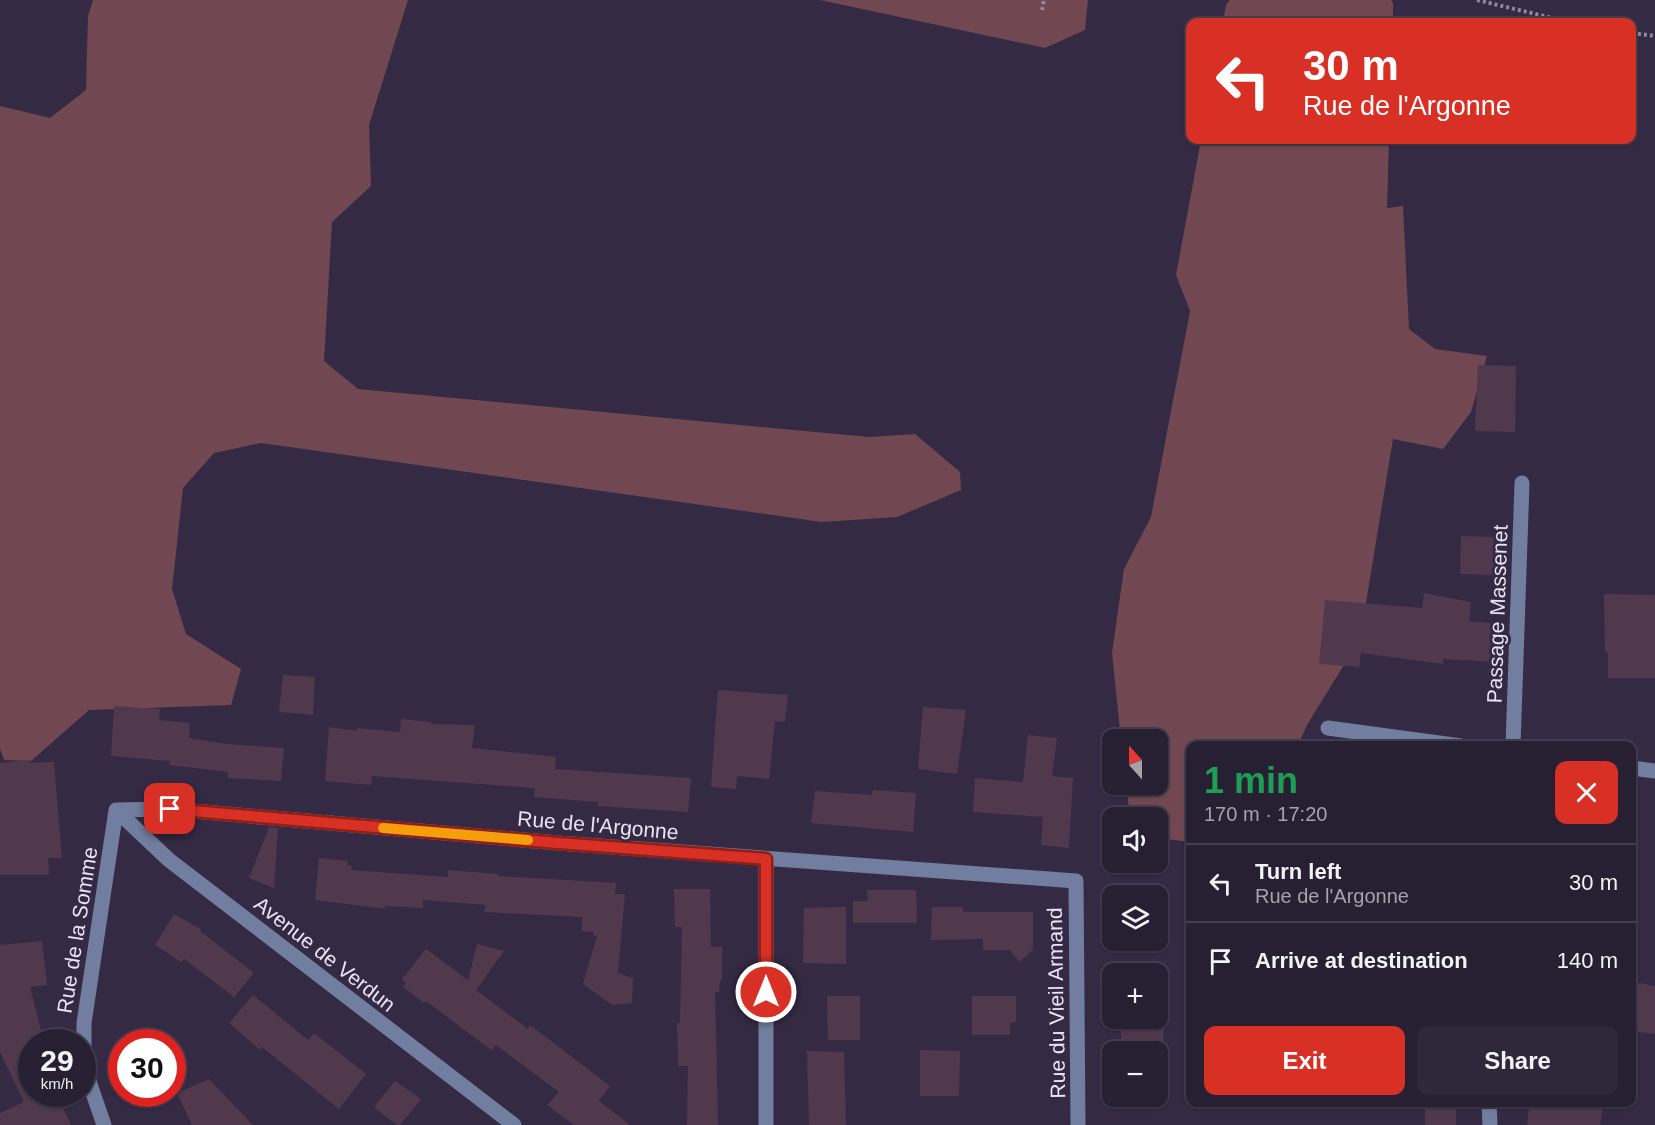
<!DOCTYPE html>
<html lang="en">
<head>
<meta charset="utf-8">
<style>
  :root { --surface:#272033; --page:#2f283b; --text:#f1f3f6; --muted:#a4a3ac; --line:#433e4e; --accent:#d93025 }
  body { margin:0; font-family:Arial,sans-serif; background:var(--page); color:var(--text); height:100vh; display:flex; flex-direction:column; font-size:22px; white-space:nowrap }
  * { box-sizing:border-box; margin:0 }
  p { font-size:20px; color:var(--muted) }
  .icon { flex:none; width:33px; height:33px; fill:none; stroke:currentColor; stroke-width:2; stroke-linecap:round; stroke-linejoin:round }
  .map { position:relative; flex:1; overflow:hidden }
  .panel { position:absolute; left:1186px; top:741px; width:450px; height:366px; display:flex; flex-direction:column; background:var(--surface); border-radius:12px; box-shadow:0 2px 4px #0004,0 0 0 2px var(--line) }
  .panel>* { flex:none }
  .hud { position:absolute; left:1186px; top:18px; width:450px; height:126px; border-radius:12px; box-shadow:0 2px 4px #0004,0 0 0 2px var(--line); background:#d93025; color:#fff; overflow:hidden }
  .needle { width:39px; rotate:339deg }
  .fabs { position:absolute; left:1102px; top:729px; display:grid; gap:12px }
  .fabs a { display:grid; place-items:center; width:66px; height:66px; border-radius:12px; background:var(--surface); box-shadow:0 2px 4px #0004,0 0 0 2px var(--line); font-size:30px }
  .speed { position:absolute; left:18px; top:1029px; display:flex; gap:12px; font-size:30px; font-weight:700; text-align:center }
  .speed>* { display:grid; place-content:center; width:78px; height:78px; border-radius:50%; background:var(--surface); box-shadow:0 2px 4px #0004,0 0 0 2px var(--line); line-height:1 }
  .speed small { font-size:15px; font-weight:400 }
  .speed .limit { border:9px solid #d22; background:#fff; color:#111 }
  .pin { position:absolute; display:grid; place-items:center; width:51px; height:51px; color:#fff; margin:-26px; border-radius:12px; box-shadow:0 3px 9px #0006 }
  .me { position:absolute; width:66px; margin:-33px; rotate:0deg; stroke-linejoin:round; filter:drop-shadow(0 0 4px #0008) }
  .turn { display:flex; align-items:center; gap:21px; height:126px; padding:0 18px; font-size:27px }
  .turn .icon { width:78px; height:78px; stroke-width:2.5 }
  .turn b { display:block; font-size:42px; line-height:51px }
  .round { display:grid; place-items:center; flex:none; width:63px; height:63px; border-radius:12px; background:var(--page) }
  .headline { display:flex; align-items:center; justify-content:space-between; height:102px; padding:0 18px }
  h1 { font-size:36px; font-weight:600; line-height:45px; color:#1e9e55 }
  .primary-button { display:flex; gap:12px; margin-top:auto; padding:12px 18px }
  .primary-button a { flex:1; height:69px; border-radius:12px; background:var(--accent); color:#fff; font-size:24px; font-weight:600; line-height:69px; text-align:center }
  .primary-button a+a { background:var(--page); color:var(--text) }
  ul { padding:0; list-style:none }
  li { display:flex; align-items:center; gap:18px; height:78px; padding:0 18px; border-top:2px solid var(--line) }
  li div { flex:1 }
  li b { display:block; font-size:22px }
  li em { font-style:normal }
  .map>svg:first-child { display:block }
  .forest { fill:#714852 }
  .building { fill:#51394d }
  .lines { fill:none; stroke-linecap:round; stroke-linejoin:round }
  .path { stroke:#90889e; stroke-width:4; stroke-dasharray:3 3; stroke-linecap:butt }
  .minor { stroke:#727e9f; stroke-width:15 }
  .route-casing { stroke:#8d1f18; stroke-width:15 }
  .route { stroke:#d93025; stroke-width:10 }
  .slow { stroke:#f59e0b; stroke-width:10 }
  .labels { text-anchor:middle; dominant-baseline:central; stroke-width:6; stroke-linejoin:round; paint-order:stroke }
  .street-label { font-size:21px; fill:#eae4f5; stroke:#342a44 }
</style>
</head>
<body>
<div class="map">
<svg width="1655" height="1125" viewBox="0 0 1655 1125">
  <rect width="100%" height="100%" fill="#342a44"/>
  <!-- forest -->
  <path class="forest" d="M93,0H408L369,125L371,186L332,222L324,361L358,389L869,437L915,434L960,472L961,490L897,517L822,522L261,443L214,453L183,488L172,589L186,634L241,669L231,705L89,710L31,761L4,760L0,749V106L50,118L86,90L88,16Z
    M820,0H1088L1085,30L1045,48Z
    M1230,0H1391L1393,3V22H1223L1226,5Z
    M1201,140H1389L1387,208L1403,206L1409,329L1435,349L1487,356L1471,412L1443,449L1393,439L1360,639L1307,725L1298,745L1191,746V842L1158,838V818L1130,816L1126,785L1158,784V740H1121L1112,653L1124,569L1151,517L1190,311L1176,275Z"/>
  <!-- building -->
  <path class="building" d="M1478,365L1516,366L1515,432L1475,431Z
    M1461,536L1494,537L1493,575L1460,574Z
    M1424,593L1471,602L1469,621L1499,624L1497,662L1443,659V664L1361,653L1359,667L1319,664L1325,600L1422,608Z
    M1604,594L1655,595V678H1608V653L1605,652Z
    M283,675L315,677L313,715L279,712Z
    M718,690L788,695L785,722L775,721L769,779L737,776L736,789L711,787Z
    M114,706L160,709L159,720L190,723L189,738L226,744L284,748L281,781L228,778V772L169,765L170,761L111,756Z
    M923,707L966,710L957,774L918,769Z
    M401,719L431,722V724L475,725L472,748L556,757L555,769L691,778L688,812L598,806V802L534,797L535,788L372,776L371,785L325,781L329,727L357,731V728L400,732Z
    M1028,735L1057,738L1052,776L1073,778L1069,848L1041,845L1043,817L973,812L975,778L1023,782Z
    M30,760V763L54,762L62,858H48L49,875H0V763Z
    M873,790L916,793L913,832L811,823L815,791L872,795Z
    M269,827L278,828L274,888L249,878Z
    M319,858L348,861L347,865L352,866L351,870L448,877V870L498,874V876L616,883L615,894H625L618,973L633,978L632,1003L612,1005L583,984L597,936L593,935L594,932L581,931L583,917L484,912L486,905L423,900V908L385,906V909L315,900Z
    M674,889H710L711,947H722V980H720L719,992H715L718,1125H687L688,1066H678L677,1023H680L682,927H675Z
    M867,890H916L917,923H853V901H868Z
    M846,907V964L803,963L804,908Z
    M932,907H963V912H1033V950L1019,962L1010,950H983V939L931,940Z
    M174,914L201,929L200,931L254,973L234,997L184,959L181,962L155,945Z
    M42,941L47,985L30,987L44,1042H32V1094H56L71,1125H0V1113L24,1102L0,1052V945Z
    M477,944L504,951L476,990L528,1029L530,1025L610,1086L599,1101L630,1125H574L547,1105L559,1092L496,1045L491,1050L426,1001L424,1003L403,987L406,983L402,979L426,949L468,980Z
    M1632,982L1655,986V1034L1632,1031Z
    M253,995L308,1040L314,1033L366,1074L339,1109L262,1047L260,1050L229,1023Z
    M827,996H860V1040H828Z
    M972,996H1016V1022L1010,1023V1035H972Z
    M1121,1018H1164L1163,1052H1121Z
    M920,1050L960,1051L959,1096H920Z
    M807,1051L844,1052L846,1125H809Z
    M209,1079L253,1125H192L177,1093Z
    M395,1081L421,1099L400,1125H397L374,1107Z
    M1425,1102H1456V1125H1425Z
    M1530,1102H1603L1600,1125H1527Z"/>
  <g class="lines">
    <!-- path -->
    <path class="path" d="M1477,0L1569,22
      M1042,10L1044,0
      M1632,33L1655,36"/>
    <!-- minor -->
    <path class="minor" d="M1328,728L1461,746
      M1513,746L1522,483
      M1632,768L1655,771
      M116,810L170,809L558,843L1076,881L1078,1125
      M116,810L169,860L514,1125
      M766,859V1125
      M1489,1102L1490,1125
      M104,1125L84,1067V1023L116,810"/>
  </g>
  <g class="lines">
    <defs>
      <path id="route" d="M170,809L558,843L766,859V992"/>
    </defs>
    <!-- route casing -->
    <use href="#route" class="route-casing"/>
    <!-- route -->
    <use href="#route" class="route"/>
    <!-- slow -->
    <path class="slow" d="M383,828L528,840"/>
  </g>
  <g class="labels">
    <!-- street labels -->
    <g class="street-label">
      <text transform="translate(1497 614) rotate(-88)">Passage Massenet</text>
      <text transform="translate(598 825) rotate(5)">Rue de l'Argonne</text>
      <text transform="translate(77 930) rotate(-81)">Rue de la Somme</text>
      <text transform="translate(325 954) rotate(38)">Avenue de Verdun</text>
      <text transform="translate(1056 1003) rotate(-91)">Rue du Vieil Armand</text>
    </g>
  </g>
</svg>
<div class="fabs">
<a><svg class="needle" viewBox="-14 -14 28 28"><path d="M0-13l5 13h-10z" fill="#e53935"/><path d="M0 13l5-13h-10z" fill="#a4a3ac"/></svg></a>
<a><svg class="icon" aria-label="sound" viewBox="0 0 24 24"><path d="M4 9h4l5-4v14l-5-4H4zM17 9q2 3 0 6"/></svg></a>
<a><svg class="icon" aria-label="layers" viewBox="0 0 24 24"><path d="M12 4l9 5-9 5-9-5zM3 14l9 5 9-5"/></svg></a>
<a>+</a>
<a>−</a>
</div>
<div class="speed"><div>29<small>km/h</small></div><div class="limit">30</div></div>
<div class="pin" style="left:170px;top:809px;background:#d93025"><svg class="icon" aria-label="arrive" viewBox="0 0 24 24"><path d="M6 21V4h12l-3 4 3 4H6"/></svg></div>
<svg class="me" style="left:766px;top:992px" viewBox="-20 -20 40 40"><circle r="17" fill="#d93025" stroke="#fff" stroke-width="3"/><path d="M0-11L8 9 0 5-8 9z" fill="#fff"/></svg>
<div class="hud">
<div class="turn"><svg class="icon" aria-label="left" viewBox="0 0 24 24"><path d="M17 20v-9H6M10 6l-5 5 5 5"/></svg><div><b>30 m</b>Rue de l'Argonne</div></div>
</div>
<section class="panel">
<div class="headline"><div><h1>1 min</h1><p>170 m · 17:20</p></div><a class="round" style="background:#d93025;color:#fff"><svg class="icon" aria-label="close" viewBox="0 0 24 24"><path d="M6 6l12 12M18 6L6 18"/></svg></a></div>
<ul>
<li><svg class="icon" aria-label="left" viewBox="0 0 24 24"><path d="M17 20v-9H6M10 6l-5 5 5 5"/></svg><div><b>Turn left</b><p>Rue de l'Argonne</p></div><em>30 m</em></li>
<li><svg class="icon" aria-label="arrive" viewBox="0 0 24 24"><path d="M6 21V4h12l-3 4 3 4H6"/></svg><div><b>Arrive at destination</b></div><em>140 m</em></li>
</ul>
<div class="primary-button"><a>Exit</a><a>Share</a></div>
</section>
</div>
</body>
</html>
